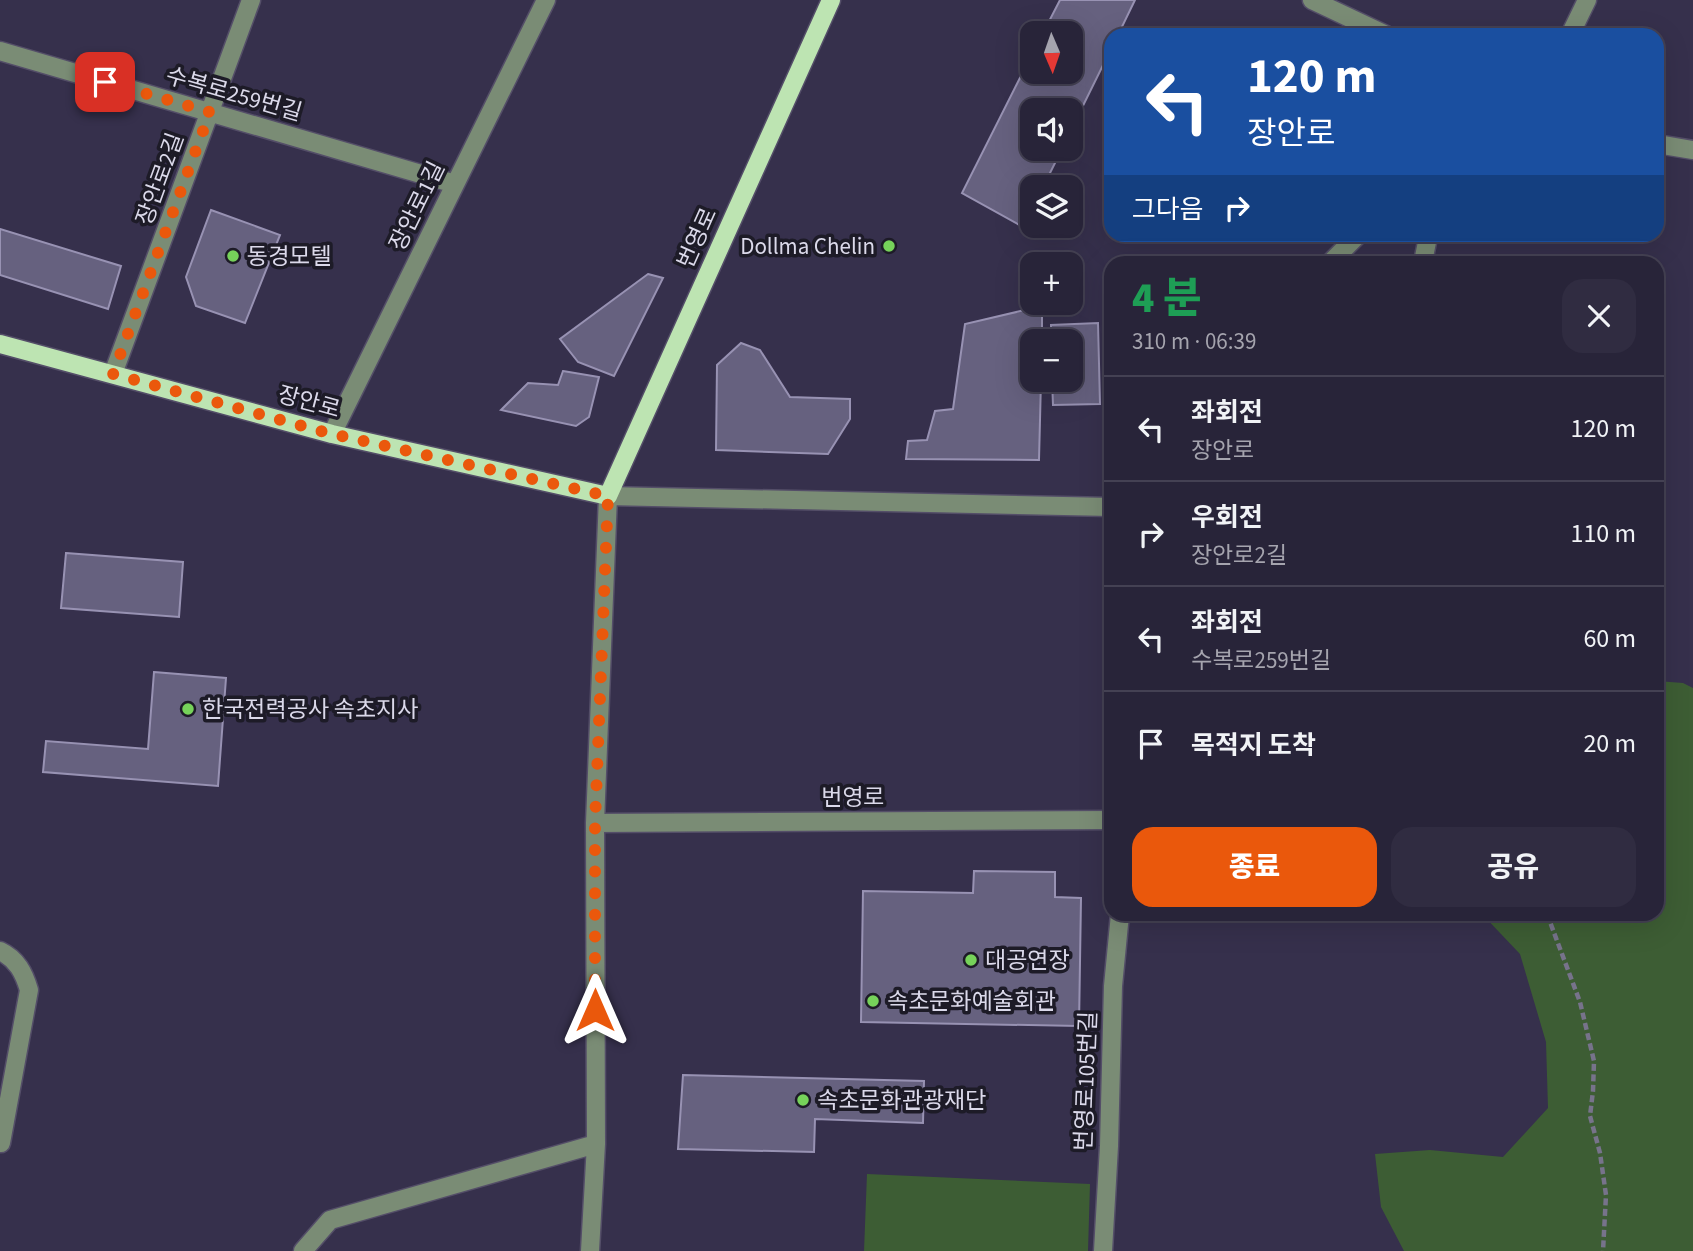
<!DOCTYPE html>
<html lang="ko">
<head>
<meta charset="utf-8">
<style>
  :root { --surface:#282439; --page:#302c41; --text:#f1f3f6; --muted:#a5a4ae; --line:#444153; --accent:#ea580c }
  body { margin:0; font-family:"Source Sans 3","Noto Sans KR",sans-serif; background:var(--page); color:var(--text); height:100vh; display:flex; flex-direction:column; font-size:26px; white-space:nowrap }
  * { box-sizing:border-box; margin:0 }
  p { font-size:23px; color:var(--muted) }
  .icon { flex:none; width:38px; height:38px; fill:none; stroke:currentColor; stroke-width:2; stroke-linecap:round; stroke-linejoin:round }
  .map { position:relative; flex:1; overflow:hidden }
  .details { position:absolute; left:1104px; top:256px; width:560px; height:665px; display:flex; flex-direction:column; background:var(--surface); border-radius:21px; box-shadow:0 7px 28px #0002,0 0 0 2px var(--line) }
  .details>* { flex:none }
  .guide { position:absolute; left:1104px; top:28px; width:560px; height:214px; border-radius:21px; box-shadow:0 7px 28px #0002,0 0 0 2px var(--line); background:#1a4fa0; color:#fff; overflow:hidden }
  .needle { width:46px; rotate:178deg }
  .buttons { position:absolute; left:1020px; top:21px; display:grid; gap:14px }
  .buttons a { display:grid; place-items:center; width:63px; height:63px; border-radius:14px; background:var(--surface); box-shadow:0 7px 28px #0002,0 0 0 2px var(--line); font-size:35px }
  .pin { position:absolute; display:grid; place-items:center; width:60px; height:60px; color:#fff; margin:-30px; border-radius:14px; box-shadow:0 4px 10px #0006 }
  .me { position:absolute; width:77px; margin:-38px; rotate:0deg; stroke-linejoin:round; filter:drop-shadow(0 0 5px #0008) }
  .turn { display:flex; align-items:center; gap:24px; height:147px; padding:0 28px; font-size:32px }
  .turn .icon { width:91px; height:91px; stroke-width:2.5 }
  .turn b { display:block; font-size:49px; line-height:60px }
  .then { display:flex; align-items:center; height:66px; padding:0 28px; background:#0003; gap:14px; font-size:26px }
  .round { display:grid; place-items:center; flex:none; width:74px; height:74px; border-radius:21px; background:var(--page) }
  .headline { display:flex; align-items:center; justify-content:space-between; height:119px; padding:0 28px }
  h1 { font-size:42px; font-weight:800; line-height:52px; color:#1e9e55 }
  .primary-button { display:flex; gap:14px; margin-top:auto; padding:14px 28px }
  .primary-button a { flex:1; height:80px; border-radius:21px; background:var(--accent); color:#fff; font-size:28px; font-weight:800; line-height:80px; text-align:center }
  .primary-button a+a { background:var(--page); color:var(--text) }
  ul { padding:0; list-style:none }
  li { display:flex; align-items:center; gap:21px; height:105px; padding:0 28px; border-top:2px solid var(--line) }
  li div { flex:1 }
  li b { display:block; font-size:26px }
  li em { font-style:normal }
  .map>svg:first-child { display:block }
  .green { fill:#3d5d34 }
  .building { fill:#66617f; stroke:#9892b3; stroke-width:2 }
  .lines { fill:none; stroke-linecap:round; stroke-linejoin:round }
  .minor-casing { stroke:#544e68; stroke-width:21 }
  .major-casing { stroke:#544e68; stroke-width:21 }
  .path { stroke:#77738b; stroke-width:4.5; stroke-dasharray:7 3.5; stroke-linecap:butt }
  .minor { stroke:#7a8c75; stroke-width:18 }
  .major { stroke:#bde4b2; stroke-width:18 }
  .route { stroke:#ea580c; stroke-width:12; stroke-dasharray:0 21.6 }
  .poi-dot { fill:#76d25a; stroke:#1d1b27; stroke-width:2.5 }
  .labels { text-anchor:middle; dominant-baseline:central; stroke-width:7; stroke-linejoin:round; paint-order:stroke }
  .street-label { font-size:23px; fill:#dbd9ea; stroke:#1d1b27 }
  .poi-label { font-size:23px; fill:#dbd9ea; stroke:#1d1b27; text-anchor:start }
</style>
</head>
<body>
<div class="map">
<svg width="1693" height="1251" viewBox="0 0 1693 1251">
  <rect width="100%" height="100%" fill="#36304c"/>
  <!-- green -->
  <path class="green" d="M1657,681L1683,683L1693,688V1251H1404L1381,1207L1375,1154L1430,1150L1503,1157L1548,1108L1546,1042L1520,954L1482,914H1657Z
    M867,1174L1090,1184L1088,1251H864Z"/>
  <!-- building -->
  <path class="building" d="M1060,0H1135L1118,35H1111V49L1071,130V110H1032V149H1062L1043,187H1032V208L1023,227L962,193L1032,54V72H1071V33H1043Z
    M211,210L280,235L245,323L196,306L186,277Z
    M0,229L121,266L108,309L0,275Z
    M648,274L663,278L614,376L578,362L560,339Z
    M1042,306V341H1032V380H1041L1039,460L906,459L908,441L927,440L935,411L953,409L965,324Z
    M1098,323L1100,404L1053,405L1052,380H1071V341H1051V325Z
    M741,343L760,350L790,397L850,399V419L828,454L716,450L717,365Z
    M563,371L599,377L589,417L576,426L501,410L528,383L558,385Z
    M66,553L183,562L179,617L61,608Z
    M154,672L226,678L218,786L43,772L46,741L148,749Z
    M974,871L1055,872V897L1081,898L1079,1026L861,1022L863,891L973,893Z
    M683,1075L924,1081L923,1123L815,1119L814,1152L678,1149Z"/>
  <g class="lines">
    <defs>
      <path id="minor" d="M1312,0L1386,35
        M1570,35L1587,0
        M0,51L455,184
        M1657,144L1693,150
        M1331,262L1359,234
        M1423,262L1427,242L1426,234
        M113,374L251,0
        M332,434L546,0
        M595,823L1111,820
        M0,951C17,959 24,973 29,990L1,1143
        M303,1251L330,1220L596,1144
        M590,1251L596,1144L595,823L608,496L1111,507
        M1103,1251L1109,1146L1113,986L1120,914"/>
      <path id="major" d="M0,344L332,434L608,496L831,0"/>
    </defs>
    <!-- minor casing -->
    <use href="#minor" class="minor-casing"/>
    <!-- major casing -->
    <use href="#major" class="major-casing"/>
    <!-- path -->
    <path class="path" d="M1547,914L1580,1002L1594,1061L1593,1091L1590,1116L1600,1153L1606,1195L1603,1251"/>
    <!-- minor -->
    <use href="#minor" class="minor"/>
    <!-- major -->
    <use href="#major" class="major"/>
  </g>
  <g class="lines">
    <!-- route -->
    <path class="route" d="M105,82L210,112L113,374L332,434L608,496L595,823V1010"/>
  </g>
  <!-- markers -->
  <g class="poi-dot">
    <circle cx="889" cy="246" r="7"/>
    <circle cx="233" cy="256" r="7"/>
    <circle cx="188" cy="709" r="7"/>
    <circle cx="971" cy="960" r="7"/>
    <circle cx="873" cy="1001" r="7"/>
    <circle cx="803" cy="1100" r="7"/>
  </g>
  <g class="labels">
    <!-- street labels -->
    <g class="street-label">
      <text transform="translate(234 94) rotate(16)">수복로259번길</text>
      <text transform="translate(160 179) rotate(-70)">장안로2길</text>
      <text transform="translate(417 206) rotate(-64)">장안로1길</text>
      <text transform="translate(697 238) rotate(-66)">번영로</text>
      <text transform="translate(309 402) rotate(15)">장안로</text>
      <text x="853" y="797">번영로</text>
      <text transform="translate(1086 1081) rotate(-88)">번영로105번길</text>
    </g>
    <!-- poi labels -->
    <g class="poi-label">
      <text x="875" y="246" text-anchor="end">Dollma Chelin</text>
      <text x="247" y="256">동경모텔</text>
      <text x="202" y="709">한국전력공사 속초지사</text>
      <text x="985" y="960">대공연장</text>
      <text x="887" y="1001">속초문화예술회관</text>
      <text x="817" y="1100">속초문화관광재단</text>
    </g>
  </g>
</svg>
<div class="buttons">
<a><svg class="needle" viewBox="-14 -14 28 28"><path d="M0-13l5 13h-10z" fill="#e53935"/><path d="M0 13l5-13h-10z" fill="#a5a4ae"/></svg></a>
<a><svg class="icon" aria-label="sound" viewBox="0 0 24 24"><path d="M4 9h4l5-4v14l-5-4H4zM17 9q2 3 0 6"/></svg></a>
<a><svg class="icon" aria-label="layers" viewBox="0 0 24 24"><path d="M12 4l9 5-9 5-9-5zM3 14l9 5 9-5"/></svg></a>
<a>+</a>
<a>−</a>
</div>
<div class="pin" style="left:105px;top:82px;background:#d93025"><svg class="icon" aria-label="arrive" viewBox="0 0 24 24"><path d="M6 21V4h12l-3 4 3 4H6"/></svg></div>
<svg class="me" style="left:595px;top:1010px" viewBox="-20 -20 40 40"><path d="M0-17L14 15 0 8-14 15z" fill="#ea580c" stroke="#fff" stroke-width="4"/></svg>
<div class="guide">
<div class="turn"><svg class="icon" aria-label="left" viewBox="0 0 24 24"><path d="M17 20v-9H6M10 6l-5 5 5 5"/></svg><div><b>120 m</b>장안로</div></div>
<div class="then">그다음<svg class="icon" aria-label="right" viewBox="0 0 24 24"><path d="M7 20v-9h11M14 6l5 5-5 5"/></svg></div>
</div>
<section class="details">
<div class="headline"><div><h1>4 분</h1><p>310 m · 06:39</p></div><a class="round"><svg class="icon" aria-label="close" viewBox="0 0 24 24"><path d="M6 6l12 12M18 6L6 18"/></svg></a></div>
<ul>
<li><svg class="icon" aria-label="left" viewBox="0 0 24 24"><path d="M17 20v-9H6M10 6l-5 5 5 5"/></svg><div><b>좌회전</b><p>장안로</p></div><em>120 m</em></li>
<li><svg class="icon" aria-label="right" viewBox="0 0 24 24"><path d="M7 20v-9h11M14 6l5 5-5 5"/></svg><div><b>우회전</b><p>장안로2길</p></div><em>110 m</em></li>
<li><svg class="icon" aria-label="left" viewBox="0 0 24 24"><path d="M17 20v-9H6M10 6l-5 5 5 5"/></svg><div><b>좌회전</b><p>수복로259번길</p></div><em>60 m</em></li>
<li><svg class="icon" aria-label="arrive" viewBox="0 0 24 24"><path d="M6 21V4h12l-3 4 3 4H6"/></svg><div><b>목적지 도착</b></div><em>20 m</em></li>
</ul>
<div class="primary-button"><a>종료</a><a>공유</a></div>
</section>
</div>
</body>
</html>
